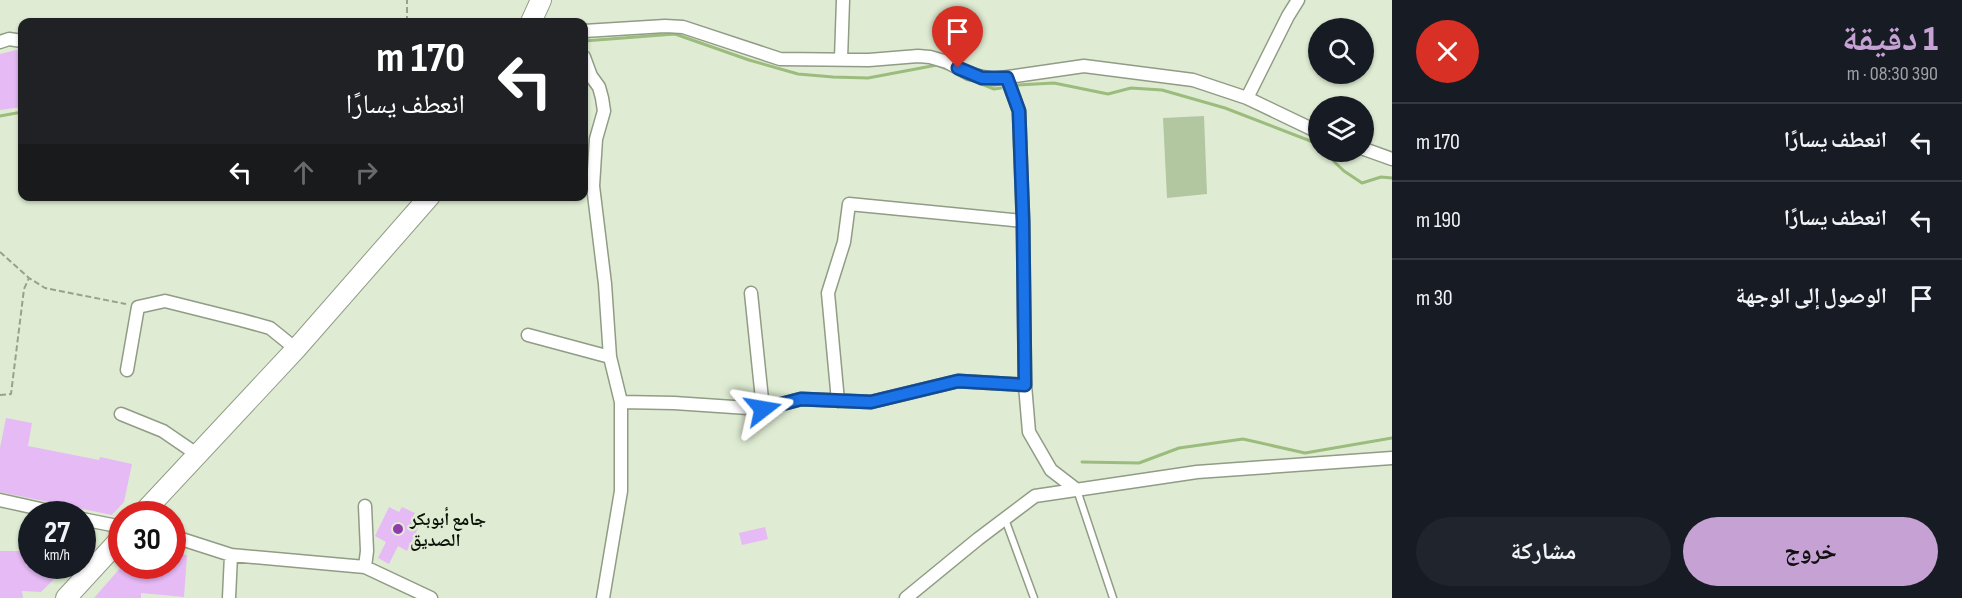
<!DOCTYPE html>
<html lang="ar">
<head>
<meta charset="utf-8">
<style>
  :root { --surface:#171b24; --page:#20242c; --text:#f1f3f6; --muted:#9ea1a6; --line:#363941; --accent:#c5a1d4 }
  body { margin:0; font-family:"Sofia Sans Condensed","Noto Naskh Arabic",sans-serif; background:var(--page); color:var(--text); direction:rtl; height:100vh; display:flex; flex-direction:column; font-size:22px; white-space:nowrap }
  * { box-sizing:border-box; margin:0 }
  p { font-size:20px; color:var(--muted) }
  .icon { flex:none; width:33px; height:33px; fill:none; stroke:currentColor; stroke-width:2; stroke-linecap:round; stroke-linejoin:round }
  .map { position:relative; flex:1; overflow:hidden; direction:ltr }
  .details { display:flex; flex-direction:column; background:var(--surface); width:570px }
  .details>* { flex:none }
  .top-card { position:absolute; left:18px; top:18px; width:570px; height:183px; border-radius:12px; box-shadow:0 2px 4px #0004; direction:rtl; background:#202124; color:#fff; overflow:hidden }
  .tools { position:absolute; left:1308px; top:18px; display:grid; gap:12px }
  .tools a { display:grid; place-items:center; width:66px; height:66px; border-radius:50%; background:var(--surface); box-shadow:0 2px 4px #0004; font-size:30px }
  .speed { position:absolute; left:18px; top:501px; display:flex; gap:12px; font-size:30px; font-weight:700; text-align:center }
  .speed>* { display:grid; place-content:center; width:78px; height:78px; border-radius:50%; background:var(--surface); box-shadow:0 2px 4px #0004; line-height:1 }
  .speed small { font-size:15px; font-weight:400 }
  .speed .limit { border:9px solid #d22; background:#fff; color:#111 }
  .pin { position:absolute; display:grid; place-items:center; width:51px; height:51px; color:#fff; margin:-62px -26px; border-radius:50% 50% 50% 0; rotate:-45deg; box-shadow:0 0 6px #0007 }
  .pin .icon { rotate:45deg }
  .me { position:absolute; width:66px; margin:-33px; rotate:76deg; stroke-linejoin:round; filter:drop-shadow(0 0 4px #0008) }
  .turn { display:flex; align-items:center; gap:21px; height:126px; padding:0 24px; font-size:27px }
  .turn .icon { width:78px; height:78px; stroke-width:2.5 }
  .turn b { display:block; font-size:42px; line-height:51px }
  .lanes { display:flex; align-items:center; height:57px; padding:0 24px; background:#0003; justify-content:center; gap:30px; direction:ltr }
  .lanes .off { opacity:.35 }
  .round { display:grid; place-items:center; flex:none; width:63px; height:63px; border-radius:32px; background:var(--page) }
  .headline { display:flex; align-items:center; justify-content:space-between; height:102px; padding:0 24px }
  h1 { font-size:36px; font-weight:800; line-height:45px; color:var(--accent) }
  .button { display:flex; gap:12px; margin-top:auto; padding:12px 24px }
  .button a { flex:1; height:69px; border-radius:36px; background:var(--accent); color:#111; font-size:24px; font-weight:800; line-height:69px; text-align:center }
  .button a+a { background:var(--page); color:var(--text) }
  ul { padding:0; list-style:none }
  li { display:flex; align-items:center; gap:18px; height:78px; padding:0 24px; border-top:2px solid var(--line) }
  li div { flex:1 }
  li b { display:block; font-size:22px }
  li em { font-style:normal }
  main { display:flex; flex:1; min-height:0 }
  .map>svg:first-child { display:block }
  .green { fill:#b2c6a0 }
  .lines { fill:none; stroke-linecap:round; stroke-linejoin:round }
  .stream { stroke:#9cbc7d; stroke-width:3 }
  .building { fill:#e5baf5 }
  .lane-casing { stroke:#909c85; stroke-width:9 }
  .street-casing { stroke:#909c85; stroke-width:15 }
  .primary-casing { stroke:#909c85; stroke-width:22 }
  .path { stroke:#97a28e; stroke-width:2; stroke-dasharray:6 3; stroke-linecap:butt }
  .lane { stroke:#fff; stroke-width:6 }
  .street { stroke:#fff; stroke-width:12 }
  .primary { stroke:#fff; stroke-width:20 }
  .route-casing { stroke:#114b97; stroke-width:15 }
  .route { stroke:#1a73e8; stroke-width:10 }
  .poi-dot { fill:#903cab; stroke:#dfecd3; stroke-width:2 }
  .labels { text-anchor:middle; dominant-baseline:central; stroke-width:5; stroke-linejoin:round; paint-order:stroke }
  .poi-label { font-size:18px; font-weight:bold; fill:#0d1209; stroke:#dfecd3; text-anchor:start }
</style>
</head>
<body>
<main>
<section class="details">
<div class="headline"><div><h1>1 دقيقة</h1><p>390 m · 08:30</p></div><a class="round" style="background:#d93025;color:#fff"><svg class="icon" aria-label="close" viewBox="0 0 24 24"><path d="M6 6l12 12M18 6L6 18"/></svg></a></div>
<ul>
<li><svg class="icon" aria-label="left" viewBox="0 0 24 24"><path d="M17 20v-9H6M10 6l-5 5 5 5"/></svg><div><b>انعطف يسارًا</b></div><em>170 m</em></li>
<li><svg class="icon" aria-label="left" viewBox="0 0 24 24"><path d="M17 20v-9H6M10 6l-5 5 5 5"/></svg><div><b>انعطف يسارًا</b></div><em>190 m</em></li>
<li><svg class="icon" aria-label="arrive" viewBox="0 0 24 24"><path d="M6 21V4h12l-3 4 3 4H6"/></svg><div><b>الوصول إلى الوجهة</b></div><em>30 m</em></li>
</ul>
<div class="button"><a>خروج</a><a>مشاركة</a></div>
</section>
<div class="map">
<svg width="1392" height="598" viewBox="0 0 1392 598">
  <rect width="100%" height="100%" fill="#dfecd3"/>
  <!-- green -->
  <path class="green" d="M1204,116L1207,194L1167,198L1163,118Z"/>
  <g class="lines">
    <!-- stream -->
    <path class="stream" d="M584,41L675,34L749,60L798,74L833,77L868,78L937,65L952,71
      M974,81L994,89L1001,88
      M1018,85L1054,83L1108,94L1131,88L1162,90L1225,108L1313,142L1318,147
      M0,116L22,112
      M1324,152L1344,171L1362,183L1381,177L1392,178
      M1082,462L1139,463L1179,448L1243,439L1305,453L1392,438"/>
  </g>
  <!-- building -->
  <path class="building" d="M16,50L22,51V107L0,110V54Z
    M6,418L32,423L28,446L99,460L100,457L132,464L124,502L112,515L0,492V448Z
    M389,507L399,512L402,507L415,513L412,518L421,522L407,551L398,546L389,564L378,558L386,542L375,536Z
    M765,527L768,539L742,545L739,533Z
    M0,551H27L26,566H67L41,592L22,591L23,598H0Z
    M172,554L187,555L184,597L141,593V598H94L122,566H172Z"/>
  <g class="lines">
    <defs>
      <path id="lane" d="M1077,490L1113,598
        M1005,519L1034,598"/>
      <path id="street" d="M584,31L665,26L683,27L780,59L869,60L918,56L930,57L947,62L969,74L994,79L1084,66L1193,80L1247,98L1318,132
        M0,42L9,39L22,41
        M584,57L591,76L599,87L602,98L604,111L596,139L593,186L605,284L610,357L621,402V491L603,598
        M841,59L843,0
        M1007,78L1019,111L1023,221L1025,385L1029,432L1051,470L1077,490
        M1247,98L1288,16L1298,0
        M1364,149L1392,159
        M751,293L763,409
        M528,335L610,357
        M127,370L138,307L165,301L241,320L270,328L296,349
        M838,401L828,293L844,242L849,204L1023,221
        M621,402L674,403L763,409L801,399L871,402L958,381L1025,385
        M121,414L163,431L198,455
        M0,500L63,514
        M365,506L367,551L365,567
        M82,519L122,527
        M172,536L231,555L365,567L431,598
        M229,598L231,555
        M906,598L978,539L1035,496L1197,472L1392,458"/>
      <path id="primary" d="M531,22L541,0
        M142,514L296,349L430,196
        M66,598L122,537"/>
    </defs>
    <!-- lane casing -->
    <use href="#lane" class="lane-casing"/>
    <!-- street casing -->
    <use href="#street" class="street-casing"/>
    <!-- primary casing -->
    <use href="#primary" class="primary-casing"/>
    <!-- path -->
    <path class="path" d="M407,22V0
      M0,252L29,278L45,288L126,304
      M0,395L11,394L24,289L29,278"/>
    <!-- lane -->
    <use href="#lane" class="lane"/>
    <!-- street -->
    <use href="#street" class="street"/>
    <!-- primary -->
    <use href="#primary" class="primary"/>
  </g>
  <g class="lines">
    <defs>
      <path id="route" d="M763,409L801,399L871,402L958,381L1025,385L1023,221L1019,111L1007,78H982L958,68"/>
    </defs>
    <!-- route casing -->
    <use href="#route" class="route-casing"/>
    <!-- route -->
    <use href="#route" class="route"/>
  </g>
  <!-- markers -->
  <circle class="poi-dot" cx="398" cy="529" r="6"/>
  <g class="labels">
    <!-- poi labels -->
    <g class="poi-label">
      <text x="410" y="519">جامع أبوبكر<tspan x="410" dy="21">الصديق</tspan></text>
    </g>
  </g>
</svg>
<div class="tools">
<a><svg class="icon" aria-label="search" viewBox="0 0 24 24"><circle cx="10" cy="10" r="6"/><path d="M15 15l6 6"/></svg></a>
<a><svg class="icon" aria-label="layers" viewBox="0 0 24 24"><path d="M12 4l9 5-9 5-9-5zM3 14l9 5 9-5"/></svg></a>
</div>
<div class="speed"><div>27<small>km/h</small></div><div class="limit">30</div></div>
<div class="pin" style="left:958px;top:68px;background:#d93025"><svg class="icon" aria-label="arrive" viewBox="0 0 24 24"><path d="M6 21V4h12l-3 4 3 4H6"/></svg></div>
<svg class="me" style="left:763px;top:409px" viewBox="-20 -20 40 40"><path d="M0-17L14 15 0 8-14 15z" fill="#1a73e8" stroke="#fff" stroke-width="4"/></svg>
<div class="top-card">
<div class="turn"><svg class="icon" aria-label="left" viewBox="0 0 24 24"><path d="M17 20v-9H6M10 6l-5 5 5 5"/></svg><div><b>170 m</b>انعطف يسارًا</div></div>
<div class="lanes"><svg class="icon" aria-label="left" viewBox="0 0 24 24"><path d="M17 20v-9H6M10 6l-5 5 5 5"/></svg><svg class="icon off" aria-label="ahead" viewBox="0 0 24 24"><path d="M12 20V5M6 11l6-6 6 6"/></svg><svg class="icon off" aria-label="right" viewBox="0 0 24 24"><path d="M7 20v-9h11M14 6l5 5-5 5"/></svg></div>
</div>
</div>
</main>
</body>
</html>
